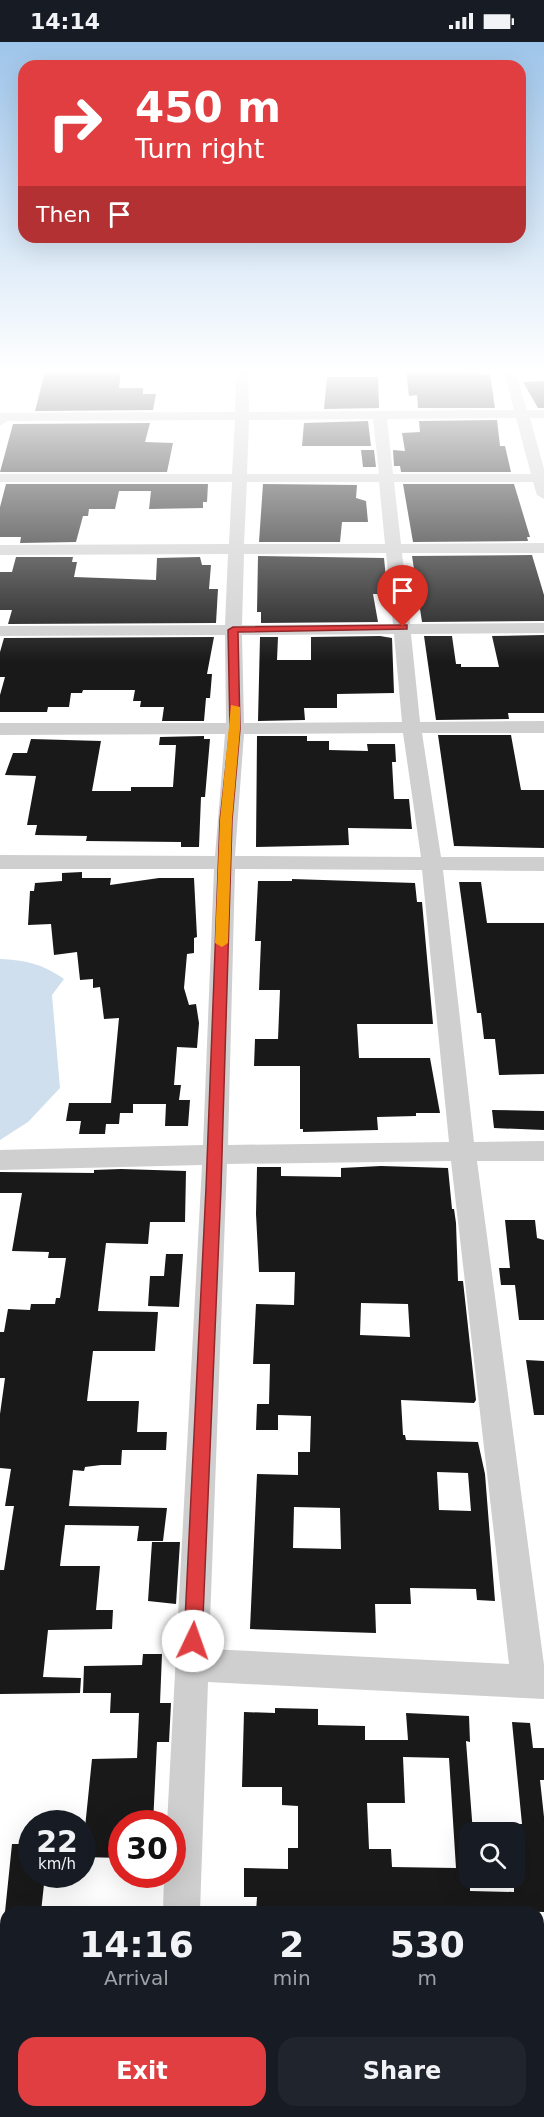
<!DOCTYPE html>
<html lang="en">
<head>
<meta charset="utf-8">
<style>
  :root { --surface:#171b24; --page:#20242c; --text:#f1f3f6; --muted:#9ea1a6; --accent:#e03e40 }
  body { margin:0; font-family:"DejaVu Sans",sans-serif; background:var(--page); color:var(--text); height:100vh; display:flex; flex-direction:column; font-size:22px; white-space:nowrap }
  * { box-sizing:border-box; margin:0 }
  p { font-size:20px; color:var(--muted) }
  .icon { flex:none; width:33px; height:33px; fill:none; stroke:currentColor; stroke-width:2; stroke-linecap:round; stroke-linejoin:round }
  .map { position:relative; flex:1; overflow:hidden }
  .details { position:absolute; left:0px; top:1864px; width:544px; height:212px; display:flex; flex-direction:column; background:var(--surface); border-radius:18px 18px 0 0; box-shadow:0 6px 24px #0002 }
  .details>* { flex:none }
  .top-card { position:absolute; left:18px; top:18px; width:508px; height:183px; border-radius:18px; box-shadow:0 6px 24px #0002; background:#e03e40; color:#fff; overflow:hidden }
  .controls { position:absolute; left:459px; top:1780px; display:grid; gap:12px }
  .controls a { display:grid; place-items:center; width:66px; height:66px; border-radius:12px; background:var(--surface); box-shadow:0 6px 24px #0002; font-size:30px }
  .speed { position:absolute; left:18px; top:1768px; display:flex; gap:12px; font-size:30px; font-weight:700; text-align:center }
  .speed>* { display:grid; place-content:center; width:78px; height:78px; border-radius:50%; background:var(--surface); box-shadow:0 6px 24px #0002; line-height:1 }
  .speed small { font-size:15px; font-weight:400 }
  .speed .limit { border:9px solid #d22; background:#fff; color:#111 }
  .pin { position:absolute; display:grid; place-items:center; width:51px; height:51px; color:#fff; margin:-62px -26px; border-radius:50% 50% 50% 0; rotate:-45deg; box-shadow:0 0 6px #0007 }
  .pin .icon { rotate:45deg }
  .me { position:absolute; width:66px; margin:-33px; rotate:3deg; stroke-linejoin:round; filter:drop-shadow(0 0 4px #0008) }
  .turn { display:flex; align-items:center; gap:21px; height:126px; padding:0 18px; font-size:27px }
  .turn .icon { width:78px; height:78px; stroke-width:2.5 }
  .turn b { display:block; font-size:42px; line-height:51px }
  .then { display:flex; align-items:center; height:57px; padding:0 18px; background:#0003; gap:12px; font-size:22px }
  .eta { display:flex; justify-content:space-evenly; align-items:center; height:102px; text-align:center }
  .eta b { font-size:36px; font-weight:800; line-height:42px }
  .button { display:flex; gap:12px; margin-top:auto; padding:12px 18px }
  .button a { flex:1; height:69px; border-radius:18px; background:var(--accent); color:#fff; font-size:24px; font-weight:800; line-height:69px; text-align:center }
  .button a+a { background:var(--page); color:var(--text) }
  .status { display:flex; justify-content:space-between; align-items:center; height:42px; padding:0 30px; background:var(--surface); direction:ltr }
  .status svg { height:16px; fill:currentColor }
  .map>svg:first-child { display:block }
  .water { fill:#cfdfed }
  .building { fill:#191919; fill-rule:evenodd }
  .lines { fill:none; stroke-linecap:round; stroke-linejoin:round }
  .street { fill:#cfcfcf; fill-rule:evenodd }
  .secondary { fill:#bcbcbc; fill-rule:evenodd }
  .route { fill:#e03e40; stroke:#92282a; stroke-width:1.5 }
  .slow { fill:#f59e0b }
</style>
</head>
<body>
<div class="status"><b>14:14</b><svg viewBox="0 0 49 12"><path d="M0 12V9h3v3zM5 12V6h3v6zM10 12V3h3v9zM15 12V0h3v12zM26 1h20v11H26zM47 4h2v5h-2z"/></svg></div>
<div class="map">
<svg width="544" height="2075" viewBox="0 0 544 2075">
  <rect width="100%" height="100%" fill="#fff"/>
  <!-- water -->
  <path class="water" d="M0,917C25,918 43,922 64,937L52,953L60,1046L28,1080L0,1098Z"/>
  <!-- building -->
  <path class="building" d="M45,330H121L119,346H143V352H156L153,368L35,369Z
    M406,330L490,332L495,366H418L417,353L409,354Z
    M327,335H378L379,366L324,367Z
    M544,339V366H538L523,340Z
    M497,378L500,404H505L511,430H401L400,424H394L393,408L405,409L402,391L420,390L419,379Z
    M368,379L371,404H302L304,381Z
    M150,381L145,400L173,401L167,430H0L13,382Z
    M361,408H374L376,425H363Z
    M6,442H208L207,460H203V466L149,467L151,449H119L115,467H89L88,474H83L76,500L20,501L21,495H0V465Z
    M263,442L357,443L356,456L366,459L368,480H342L340,500H259Z
    M403,442H514L530,495H527L528,499L413,500Z
    M532,513L544,553V579L422,580L412,514Z
    M258,514L384,516L387,546H378V552H373L378,580L261,581V570H257Z
    M16,515H73L72,520H77L74,535L156,538L157,516L200,515L202,523H211L209,547H218L216,581L8,582L12,568H0V530H12Z
    M544,593V671H508L509,677L436,678L424,594H452L456,622H461V625H499L492,594Z
    M380,594L392,596L394,651L337,652V666H304L305,678L258,679L260,595H278L277,618H311V595Z
    M214,595L207,632H212L210,656H206L204,679H162L164,665H140L141,659H133L135,648H83L82,651H71L69,665H48L47,670H0V653L5,635H0V610L4,596Z
    M438,693H511L521,748H544V806L454,804Z
    M204,694V697H210L205,755H201L199,805H181V800L86,799L87,794L35,793L37,783H27L36,734L5,733L13,711H27L31,697L101,699L92,749H131V745H173L176,703H159L160,695Z
    M257,694H307V699H329V708L368,709L367,702H395L396,720H392L394,757H409L412,787L348,786L349,803L256,805Z
    M82,830V836H111L110,843L159,836H194L197,895L194,896V911L187,912L184,946L189,963L196,962L199,981L197,1006L177,1005L174,1043H181L179,1058H190L188,1084H165L166,1062H133V1071H120L119,1082H106L105,1092H79L81,1079H66L69,1061H111L119,976L104,977L100,945L93,946V937L80,938L77,910L54,913L51,882L28,883L30,849H34L35,841L62,839V831Z
    M292,837L415,841L417,860H422L433,982H357L359,1016H430L440,1071H416V1074L377,1075L378,1088L303,1090V1087H300V1024H254L255,997H278L280,948H259L261,899H255L258,839H292Z
    M459,840H481L487,881H544V1032L499,1033L495,997H484L481,971H477Z
    M492,1068L544,1069V1088L494,1086Z
    M381,1124L448,1126L452,1167H454L456,1181L458,1239H463L476,1358L474,1361L401,1358L403,1393H405L406,1398L478,1400L485,1432L495,1559L477,1558L476,1547L410,1546L411,1562H375L376,1591L250,1587L257,1432L298,1433V1410H310L311,1374L278,1373V1388H256L257,1362H269L270,1322H253L256,1262L294,1263L295,1230H259L256,1172L257,1125H281V1134L341,1135V1126ZM361,1261L408,1262L410,1295L360,1293ZM437,1430L468,1431L471,1469L439,1468ZM294,1465L340,1466L341,1507L293,1506Z
    M121,1127L186,1129L185,1180H150L148,1202L106,1201L98,1269L158,1270L155,1309H93L87,1359H139L137,1390H167L166,1408H122L121,1423H101L85,1425L84,1429L73,1428L69,1464L167,1466L163,1499H137L139,1484L65,1483L60,1524H100L96,1568H113L112,1587L48,1588L43,1635L81,1636L80,1651L0,1652V1528H4L14,1464H5L11,1427L0,1426V1372L5,1336H0V1290H4L8,1267L30,1268L31,1262H55L56,1256H60L66,1216H48L49,1210L12,1209L22,1151H0V1130L94,1131V1128Z
    M505,1178H535L537,1196L544,1198V1278H519L515,1243H501L499,1226H510Z
    M166,1212H183L179,1265L148,1264L150,1234H164Z
    M526,1318L544,1319V1373H534Z
    M152,1500H180L176,1562L148,1559Z
    M143,1612H162L160,1661H171L169,1700H157L153,1782H122V1816L82,1815L92,1717L137,1716L139,1671H110L111,1651H83L84,1624L142,1623Z
    M275,1666L318,1667V1683L365,1684V1698H408L406,1671L469,1674L470,1700L466,1699L473,1791H470V1849L514,1850V1782H522L512,1680L530,1681L533,1706H544V1738H540L544,1775V1870L381,1866V1870H256L257,1855H244V1826L288,1827V1806H298V1764L282,1763V1745H242L244,1670L275,1671ZM403,1715L449,1716L456,1826L392,1825L391,1807H369L367,1761H405Z
    M12,1802H32V1833H45L41,1870H5Z"/>
  <g class="lines">
    <!-- street -->
    <path class="street" d="M236,330H248L249,370L514,368L504,330H516L527,368H544V376H530L544,427V457L537,453L533,440H394L401,502L544,501V511H402L410,582L544,581V591L411,592L420,680L544,679V691H422L441,815H544V829L443,828L474,1100L544,1099V1119H477L544,1623V1657L208,1640L200,1870H163L164,1833H172V1782H167L202,1123L0,1128V1108L203,1103L214,827H0V813L215,814L225,692L0,693V681H226L225,593L0,594V584L225,583L228,512L0,513V503L229,502L232,440H0V432H232L235,378L7,379L0,384V371L235,370ZM516,376L531,432H393L387,377ZM373,377L379,432H247L249,378ZM247,440H379L385,502H244ZM386,511L393,582L242,583L244,512ZM394,592L402,680L244,681L242,593ZM403,691L421,815L235,814L244,692ZM235,827L422,828L449,1100L228,1103ZM451,1119L509,1622L209,1607L227,1122Z
      M153,2070H193V2075H153Z"/>
    <!-- secondary -->
    <path class="secondary" d="M0,2012L6,2013V2067L0,2066Z
      M538,2023H544V2075H532L520,2070H538Z"/>
  </g>
  <!-- sky -->
  <linearGradient id="sky" x2="0" y2="1"><stop stop-color="#9ec5ea"/><stop offset="0.53" stop-color="#fff"/><stop offset="1" stop-color="#fff" stop-opacity="0"/></linearGradient>
  <rect width="544" height="620" fill="url(#sky)"/>
  <!-- route -->
  <path class="route" d="M403,583H407V587L238,590L240,687L232,778L221,1146L202,1599L200,1606L193,1609L186,1606L184,1599L206,1146L220,778L230,687L228,588L233,585Z"/>
  <!-- slow -->
  <path class="slow" d="M231,663L240,665V687L232,778L228,901L222,905L215,901L220,778Z"/>
</svg>
<div class="controls">
<a><svg class="icon" aria-label="search" viewBox="0 0 24 24"><circle cx="10" cy="10" r="6"/><path d="M15 15l6 6"/></svg></a>
</div>
<div class="speed"><div>22<small>km/h</small></div><div class="limit">30</div></div>
<div class="pin" style="left:403px;top:585px;background:#d93025"><svg class="icon" aria-label="arrive" viewBox="0 0 24 24"><path d="M6 21V4h12l-3 4 3 4H6"/></svg></div>
<svg class="me" style="left:193px;top:1599px" viewBox="-20 -20 40 40"><circle r="19" fill="#fff"/><path d="M0-13L10 11 0 6-10 11z" fill="#e03e40"/></svg>
<div class="top-card">
<div class="turn"><svg class="icon" aria-label="right" viewBox="0 0 24 24"><path d="M7 20v-9h11M14 6l5 5-5 5"/></svg><div><b>450 m</b>Turn right</div></div>
<div class="then">Then<svg class="icon" aria-label="arrive" viewBox="0 0 24 24"><path d="M6 21V4h12l-3 4 3 4H6"/></svg></div>
</div>
<section class="details">
<div class="eta">
<div><b>14:16</b><p>Arrival</p></div>
<div><b>2</b><p>min</p></div>
<div><b>530</b><p>m</p></div>
</div>
<div class="button"><a>Exit</a><a>Share</a></div>
</section>
</div>
</body>
</html>
